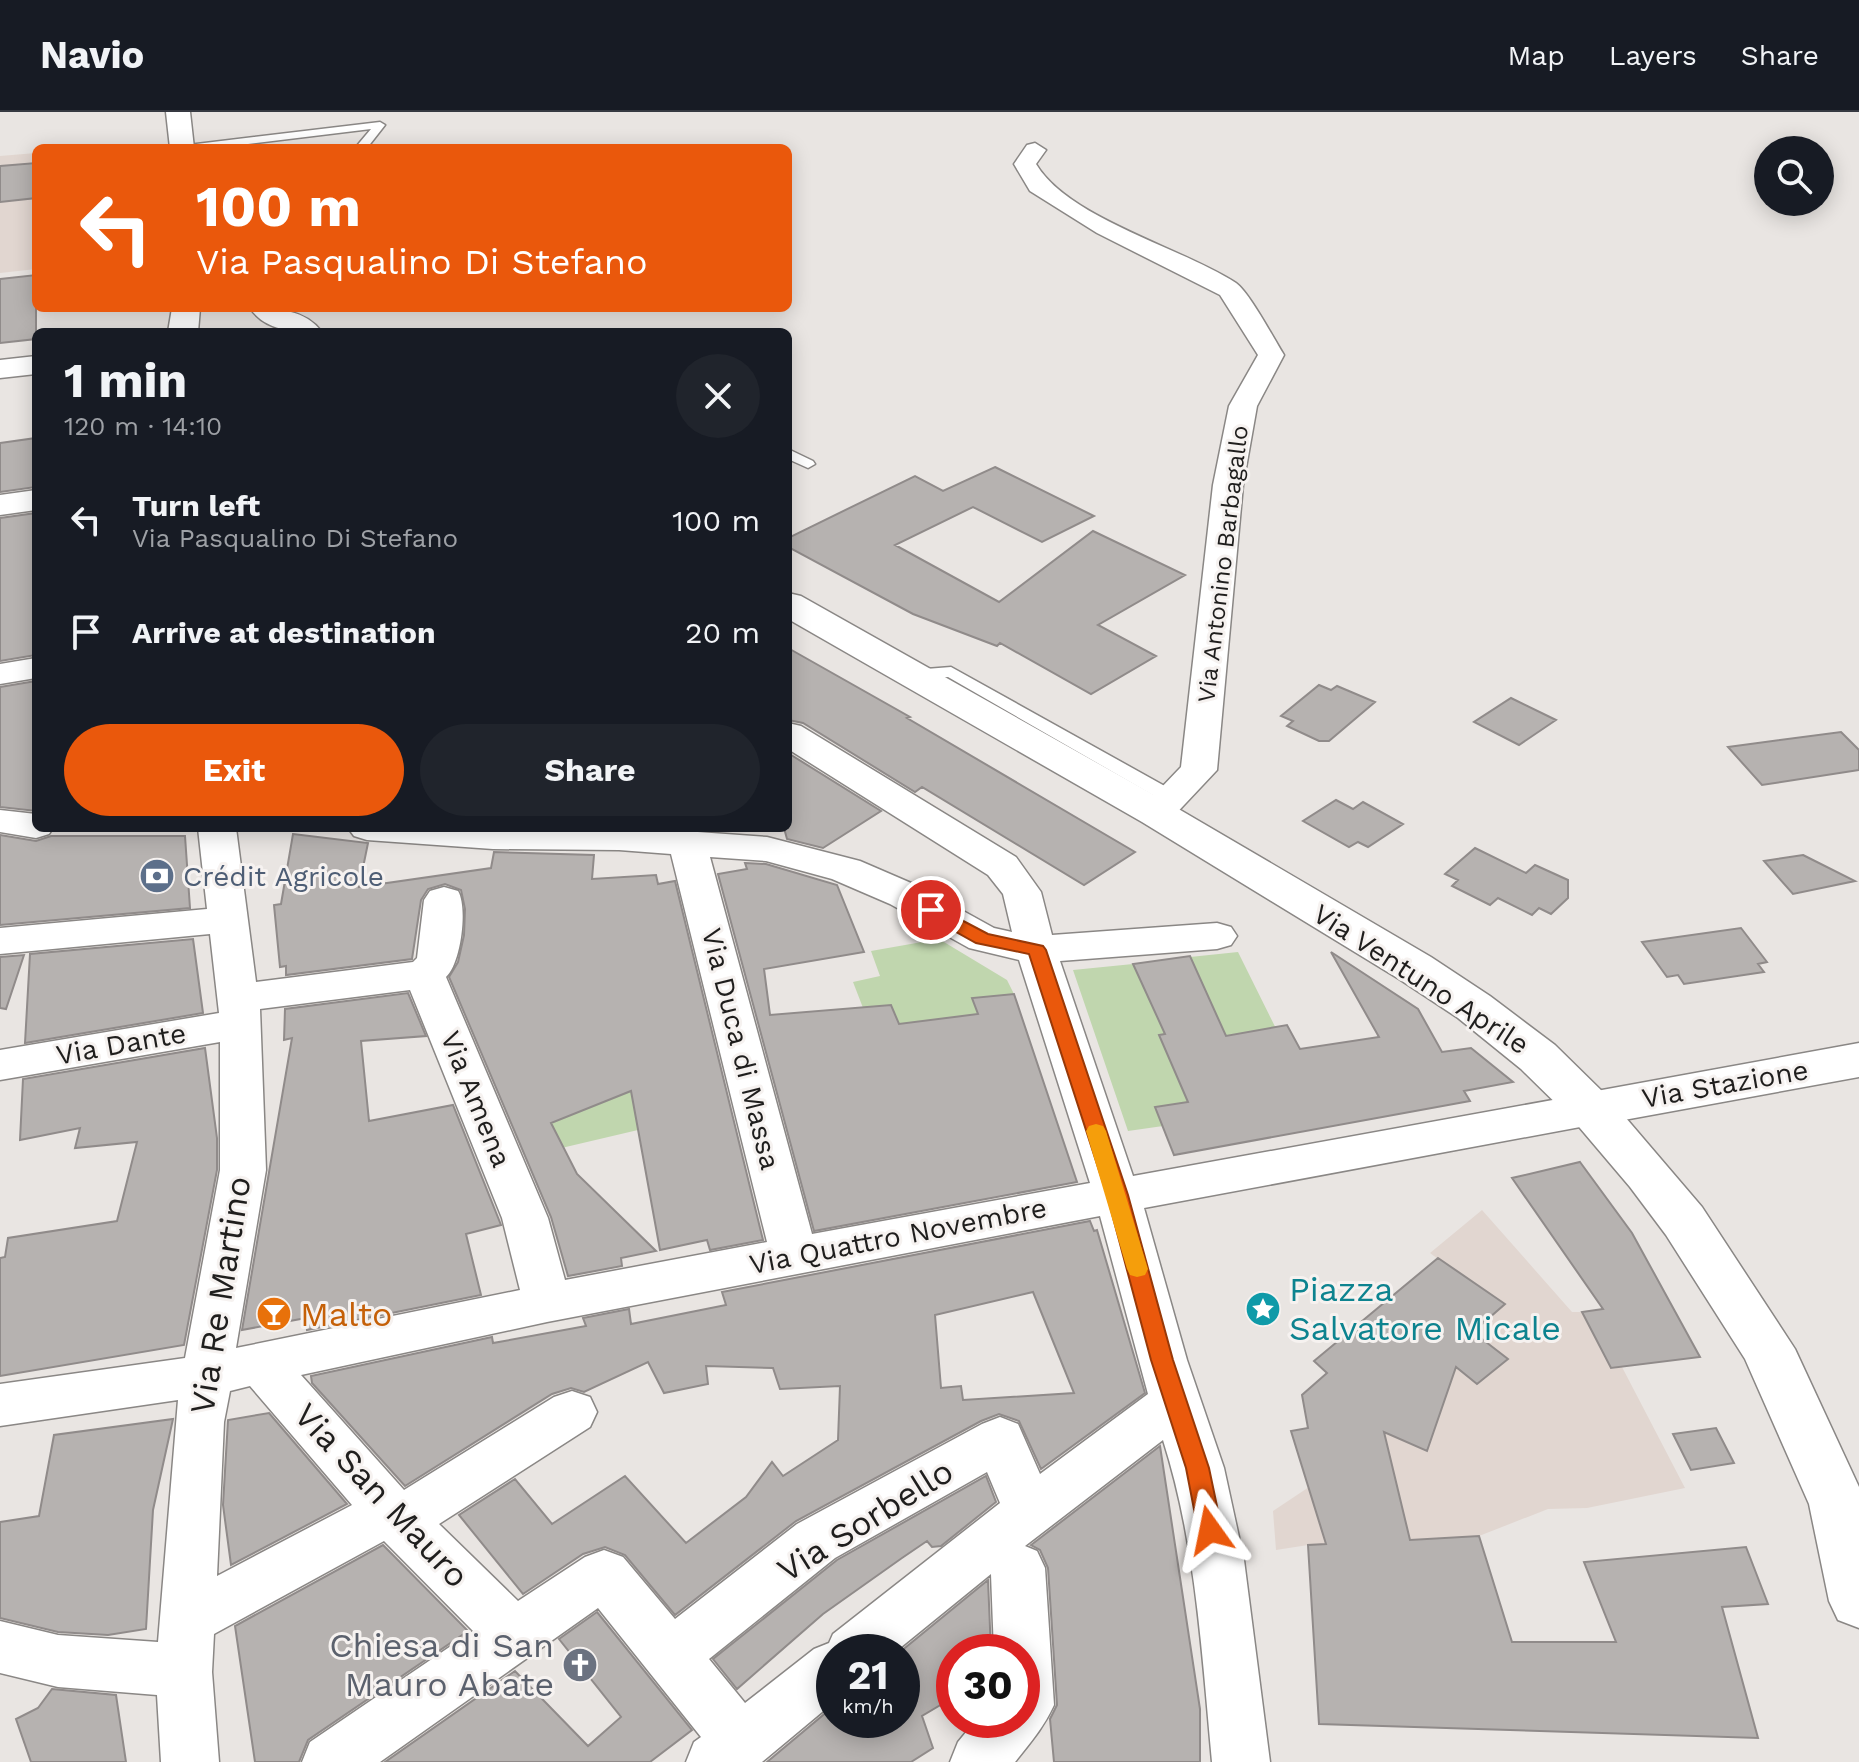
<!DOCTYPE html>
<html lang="en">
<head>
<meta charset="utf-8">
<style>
  :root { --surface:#171b24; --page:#20242c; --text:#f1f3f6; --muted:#9ea1a6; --line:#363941; --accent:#ea580c }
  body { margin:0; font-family:"Work Sans",sans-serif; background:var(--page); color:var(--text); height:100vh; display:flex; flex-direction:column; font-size:30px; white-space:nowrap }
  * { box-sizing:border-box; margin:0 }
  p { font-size:26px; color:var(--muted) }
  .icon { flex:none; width:44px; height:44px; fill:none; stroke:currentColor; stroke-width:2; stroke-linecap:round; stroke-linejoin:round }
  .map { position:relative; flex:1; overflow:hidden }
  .drawer { position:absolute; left:32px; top:216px; width:760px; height:504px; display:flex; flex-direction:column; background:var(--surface); border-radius:12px; box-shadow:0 4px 20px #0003 }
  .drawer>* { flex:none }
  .top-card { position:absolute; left:32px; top:32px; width:760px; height:168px; border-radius:12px; box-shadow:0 4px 20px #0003; background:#ea580c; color:#fff; overflow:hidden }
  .tools { position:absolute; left:1754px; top:24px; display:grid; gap:16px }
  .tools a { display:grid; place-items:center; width:80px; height:80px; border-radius:50%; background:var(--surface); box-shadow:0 4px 20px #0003; font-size:40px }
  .speed { position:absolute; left:816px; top:1522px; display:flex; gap:16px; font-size:40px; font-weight:700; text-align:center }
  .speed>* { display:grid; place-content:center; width:104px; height:104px; border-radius:50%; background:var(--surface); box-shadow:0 4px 20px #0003; line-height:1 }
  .speed small { font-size:20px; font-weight:400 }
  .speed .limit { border:12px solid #d22; background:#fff; color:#111 }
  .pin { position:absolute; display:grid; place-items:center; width:68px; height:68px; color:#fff; margin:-34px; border:4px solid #fff; border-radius:50%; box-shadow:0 2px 8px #0007 }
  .me { position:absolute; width:88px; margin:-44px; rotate:348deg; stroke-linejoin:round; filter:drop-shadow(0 0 6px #0008) }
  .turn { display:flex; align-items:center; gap:28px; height:168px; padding:0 32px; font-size:36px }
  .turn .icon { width:104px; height:104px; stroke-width:2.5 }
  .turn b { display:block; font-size:56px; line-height:68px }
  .round { display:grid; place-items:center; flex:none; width:84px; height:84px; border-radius:42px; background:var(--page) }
  .headline { display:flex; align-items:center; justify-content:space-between; height:136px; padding:0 32px }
  h1 { font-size:48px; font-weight:700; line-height:60px }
  .button { display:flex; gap:16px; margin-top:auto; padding:16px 32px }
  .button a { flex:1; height:92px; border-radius:48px; background:var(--accent); color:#fff; font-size:32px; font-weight:700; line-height:92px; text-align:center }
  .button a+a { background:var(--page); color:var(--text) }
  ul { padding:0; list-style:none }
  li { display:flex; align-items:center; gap:24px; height:112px; padding:0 32px }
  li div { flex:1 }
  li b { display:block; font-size:30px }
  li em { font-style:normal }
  header { display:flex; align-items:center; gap:48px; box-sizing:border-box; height:112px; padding:0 40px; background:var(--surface); border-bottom:2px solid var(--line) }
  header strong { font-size:38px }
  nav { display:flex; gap:44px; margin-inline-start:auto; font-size:28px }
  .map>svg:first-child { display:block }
  .built { fill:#e1d6d0 }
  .green { fill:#c0d6ae }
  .building { fill:#b6b2b0; stroke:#908b8a; stroke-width:2; fill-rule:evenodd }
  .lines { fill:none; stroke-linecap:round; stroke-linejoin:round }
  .lane-casing { stroke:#8a8785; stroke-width:3 }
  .street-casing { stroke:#8a8785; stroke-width:3 }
  .secondary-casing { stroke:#8a8785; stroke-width:3 }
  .primary-casing { stroke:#8a8785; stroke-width:3 }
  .lane { fill:#fff; fill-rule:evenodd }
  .street { fill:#fff; fill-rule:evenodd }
  .secondary { fill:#fff; fill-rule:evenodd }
  .primary { fill:#fff; fill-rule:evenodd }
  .route { fill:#ea580c; stroke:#983908; stroke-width:2 }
  .slow { fill:#f59e0b }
  .labels { text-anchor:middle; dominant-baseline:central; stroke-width:6; stroke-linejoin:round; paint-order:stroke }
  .far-street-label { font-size:24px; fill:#1f1e1d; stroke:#f6f2f0 }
  .service-label { font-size:28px; fill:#4e5e75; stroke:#f6f2f0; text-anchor:start }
  .street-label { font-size:28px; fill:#1f1e1d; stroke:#f6f2f0 }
  .near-culture-label { font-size:34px; fill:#0d838f; stroke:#f6f2f0; text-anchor:start }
  .near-street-label { font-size:34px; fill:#1f1e1d; stroke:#f6f2f0 }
  .near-food-label { font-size:34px; fill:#c56008; stroke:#f6f2f0; text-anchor:start }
  .near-worship-label { font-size:34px; fill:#5b616d; stroke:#f6f2f0; text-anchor:end }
</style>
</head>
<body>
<header>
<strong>Navio</strong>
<nav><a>Map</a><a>Layers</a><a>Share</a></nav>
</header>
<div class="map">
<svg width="1859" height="1650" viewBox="0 0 1859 1650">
  <rect width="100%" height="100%" fill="#e9e5e2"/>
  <!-- built -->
  <path class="built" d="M36,41V157L0,161V44Z
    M1482,1098L1572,1200H1582L1611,1257L1622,1255L1685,1376L1587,1396L1548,1397L1479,1424L1308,1433L1276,1438L1273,1399L1309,1375L1291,1319L1308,1316L1302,1283L1327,1261L1314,1249L1438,1147L1430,1141Z"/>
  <!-- green -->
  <path class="green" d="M939,827L1007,868L1014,882L973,886L978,902L961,904L901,926L865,901L853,870L880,864L871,839Z
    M1238,840L1300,965L1188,918L1160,923L1188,990L1163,1014L1128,1019L1073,858L1133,852L1158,906L1214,900L1190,845Z
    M643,945L634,988L638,1018L553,1038L542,1014Z"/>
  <!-- building -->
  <path class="building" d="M36,51V86L0,90V54Z
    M36,163V227L0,231V167Z
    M36,326V375L0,380V331Z
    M995,355L1094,404L1042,430L973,395L895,433L999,490L1093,419L1185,463L1098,513L1156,544L1091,582L1000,531L997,534L913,502L788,435V426L915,364L943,379Z
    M36,401V543L0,549V406Z
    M788,536L910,605L907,606L1135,740L1084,773L922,675L915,680L803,611L788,608Z
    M36,569V699L0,695V575Z
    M1319,573L1331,578L1337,574L1375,590L1329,629H1319L1287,614L1293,609L1281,604Z
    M1511,586L1556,608L1519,633L1474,610Z
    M1841,620L1859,638V658L1762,673L1728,635Z
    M788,641L881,699L823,736L787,727L784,716H788Z
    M1336,688L1353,697L1363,690L1403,712L1368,735L1358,730L1349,735L1303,709Z
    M293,722L368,731L359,775L491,756L494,740L594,743L592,767L656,763L658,772L675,769L763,1128L710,1138L707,1128L660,1138L631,979L551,1011L577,1062L656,1139L621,1146L622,1154L568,1164L551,1105L449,865L458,850L464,823L465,797L461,778L445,772L428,777L421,788L412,847L286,863V854L280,855L274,793L281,792Z
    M0,723L36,729L51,724H185L190,796L0,813Z
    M1475,736L1526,761L1535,753L1568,768V786L1551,802L1539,796L1532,803L1498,786L1490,793L1452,774L1458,768L1445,762Z
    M1803,743L1855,769L1793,782L1764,749Z
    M745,751L766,752L837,773L864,840L764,857L770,903L891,893L899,912L978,902L972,886L1014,882L1077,1070L814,1119L718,762L747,757Z
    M1741,816L1767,850L1758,852L1764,860L1684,872L1678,863L1667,865L1642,830Z
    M193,827L203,901L25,931L30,842Z
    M1331,840L1418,897L1442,940L1471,936L1513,970L1464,979L1470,989L1174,1043L1155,995L1188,990L1159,923L1165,922L1133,852L1190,844L1226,924L1287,913L1300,937L1379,925Z
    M24,843L6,897L0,896V845Z
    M408,881L426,924L361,929L369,1009L453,993L501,1113L466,1122L481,1183L307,1218L306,1206L242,1218L292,926L284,928L285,897Z
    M205,936L217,1026V1058L184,1233L0,1264V1146L5,1145L8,1126L117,1109L137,1030L75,1036L80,1016L20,1028L23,967Z
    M1580,1050L1632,1121L1700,1245L1611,1256L1582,1200L1603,1197L1512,1066Z
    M1090,1109L1094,1119L1097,1118L1145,1281L1041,1357L1019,1309L999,1302L981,1309L796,1409L675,1503L625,1443L605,1435L583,1442L523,1482L459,1403L515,1367L552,1412L625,1364L686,1431L746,1385L772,1350L783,1364L838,1328L840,1274L780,1277L773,1256L706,1254L708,1272L664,1281L648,1250L584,1280L571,1276L552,1282L405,1374L312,1271L311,1264L492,1225L493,1231L586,1214L583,1206L629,1197L631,1212L726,1193L722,1180ZM1033,1180L1074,1281L963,1288L961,1274L941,1276L935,1203Z
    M1438,1146L1505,1192L1473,1220L1508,1247L1477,1272L1456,1255L1427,1339L1384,1320L1410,1428L1479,1424L1512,1530H1616L1584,1450L1746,1435L1768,1492L1722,1495L1758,1626L1319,1612L1308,1433L1326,1432L1291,1319L1308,1316L1302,1283L1327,1261L1314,1249Z
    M269,1301L347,1392L231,1453L223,1393L228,1308Z
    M173,1307L153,1398L146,1517L108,1523L58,1520L0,1506V1410L39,1404L54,1323Z
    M1716,1316L1734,1351L1691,1358L1673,1322Z
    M1160,1334L1200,1597V1650H1054L1050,1607L1057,1593L1048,1456L1040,1438L1031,1433Z
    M986,1364L996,1390L941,1434L932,1435L927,1429L902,1446L823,1502L737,1577L713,1547L837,1448Z
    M383,1433L468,1519L308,1628L299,1650H255L235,1514Z
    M988,1468L991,1540H954V1585L922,1604L933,1636L911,1650H767L834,1594V1608H902L900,1540Z
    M597,1500L692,1618L650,1650H385L515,1559L588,1634L621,1605L559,1527Z
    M52,1577L116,1583L126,1650H31L16,1607L38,1596Z"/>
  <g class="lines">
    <defs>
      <path id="lane" d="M380,10L385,13L367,36H355L371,17L216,36H182L188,33Z
        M788,337L813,349L815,352L808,356L788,347Z
        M951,555L1179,682L1181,686L1172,692L1165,690L948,565L913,568L904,563L913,558Z"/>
      <path id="street" d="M1035,31L1046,38L1036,52C1069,107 1183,136 1236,171C1249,180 1274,227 1284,243L1257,294L1243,373L1217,658L1169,709L1156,712L1143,709L1137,701L1181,655L1213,373L1229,294L1258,243L1220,183L1097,121L1030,79L1014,52L1027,33Z
        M36,546V566L0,572V552Z
        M788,611L801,614L1016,745L1041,780L1052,823L1217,811L1231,815L1237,824L1231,833L1217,837L1060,849L1133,1064L1591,981L1607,986L1613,997L1607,1008L1591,1013L1144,1096L1187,1248L1224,1356L1244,1448L1270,1650H1212C1202,1543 1196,1431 1163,1328L1025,1434L1037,1439L1045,1456L1054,1593C1044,1615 1030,1631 1015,1650H950L958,1630L976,1608H1022V1540H994L991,1462L895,1540H834V1590L762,1650H686L694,1630L701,1625L598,1496L380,1650H302L310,1630L473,1519L384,1429L214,1522L212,1560L219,1650H161L157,1583L58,1575L0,1561V1509L58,1523L158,1530L178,1288L0,1314V1272L185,1246L220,1058V930L0,968V938L219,901L210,822L0,842V816L207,797L198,716H236L256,870L413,850L417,846L424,788L430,779L444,775L458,779C468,795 461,852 446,865L548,1106L565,1168L767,1130L671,742L619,738L493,737L367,728L354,724L348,716H642L767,725L860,749L918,774L994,816L1012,820L1003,782L988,763L788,637ZM710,745L766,749L832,767L890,792L969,836L1019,848L1090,1071L812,1122ZM410,878L502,1106L520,1178L236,1236L266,1058L260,897ZM1100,1104L1148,1282L1040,1362L1018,1312L1000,1305L982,1312L797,1412L675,1507L623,1445L604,1438L585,1445L518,1489L439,1412L590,1315L597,1300L590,1285L572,1279L554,1285L404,1378L301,1263L547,1210ZM250,1274L352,1393L217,1464L224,1310L230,1279ZM987,1360L1000,1391L833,1522L829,1531L814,1537L745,1591L709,1547L835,1446Z
        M0,698L36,702V716H53L49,722L36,726L0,720Z"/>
      <path id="secondary" d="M172,196H200L198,220H168Z
        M36,244V262L0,266V248Z
        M36,378V398L0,403V383Z
        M1859,931V965L1591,1014L1574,1009L1567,997L1574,985L1591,980Z"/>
      <path id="primary" d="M166,0H190L194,36H170Z
        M250,196C275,196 305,197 322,220C296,220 266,220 250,196Z
        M788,481L801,484L1170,692L1431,845L1490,884L1555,933L1608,985L1702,1095L1795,1237L1859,1375V1516L1838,1508L1829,1489L1809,1392L1745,1247L1666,1123L1630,1075L1574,1009L1521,957L1458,906L1399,867L1142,710L788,507Z"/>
    </defs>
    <!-- lane casing -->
    <use href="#lane" class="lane-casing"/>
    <!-- street casing -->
    <use href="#street" class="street-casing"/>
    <!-- secondary casing -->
    <use href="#secondary" class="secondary-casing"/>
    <!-- primary casing -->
    <use href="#primary" class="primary-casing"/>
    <!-- lane -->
    <use href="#lane" class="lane"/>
    <!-- street -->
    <use href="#street" class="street"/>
    <!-- secondary -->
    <use href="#secondary" class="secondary"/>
    <!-- primary -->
    <use href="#primary" class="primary"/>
  </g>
  <!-- route -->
  <path class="route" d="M931,792L988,822L1043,834L1046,838L1128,1083L1173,1248L1209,1356L1222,1418L1219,1425L1210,1428L1202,1425L1198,1418L1186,1356L1151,1248L1107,1083L1029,842L976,831L924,802L922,798L924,794Z"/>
  <!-- slow -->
  <path class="slow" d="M1096,1012L1103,1014L1106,1019L1148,1157L1145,1163L1137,1165L1130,1163L1127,1157L1086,1019L1089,1014Z"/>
  <!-- icons -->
  <defs>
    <symbol id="bank-disc" viewBox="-11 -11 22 22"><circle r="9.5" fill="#5c6f8a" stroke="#f6f2f0"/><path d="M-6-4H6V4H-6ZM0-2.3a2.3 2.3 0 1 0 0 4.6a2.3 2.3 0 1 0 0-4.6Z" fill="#fff"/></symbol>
    <symbol id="sight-disc" viewBox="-11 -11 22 22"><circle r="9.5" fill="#0f9aa8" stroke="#f6f2f0"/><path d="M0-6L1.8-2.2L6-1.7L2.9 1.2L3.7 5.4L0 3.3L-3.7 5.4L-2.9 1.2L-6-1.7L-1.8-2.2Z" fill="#fff"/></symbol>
    <symbol id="bar-disc" viewBox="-11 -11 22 22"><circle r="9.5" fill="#e8710a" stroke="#f6f2f0"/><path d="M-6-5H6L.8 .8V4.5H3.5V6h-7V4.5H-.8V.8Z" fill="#fff"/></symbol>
    <symbol id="church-disc" viewBox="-11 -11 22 22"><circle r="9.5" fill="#6b7280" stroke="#f6f2f0"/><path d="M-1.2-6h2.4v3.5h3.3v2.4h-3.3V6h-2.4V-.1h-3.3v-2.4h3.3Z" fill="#fff"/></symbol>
  </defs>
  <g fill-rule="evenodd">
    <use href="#bank-disc" x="137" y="744" width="40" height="40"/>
    <use href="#sight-disc" x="1243" y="1177" width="40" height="40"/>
    <use href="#bar-disc" x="254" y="1182" width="40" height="40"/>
    <use href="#church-disc" x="560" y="1533" width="40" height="40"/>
  </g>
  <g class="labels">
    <!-- far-street labels -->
    <g class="far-street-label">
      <text transform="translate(1223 452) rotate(-83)">Via Antonino Barbagallo</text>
    </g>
    <!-- service labels -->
    <g class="service-label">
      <text x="183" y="764">Crédit Agricole</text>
    </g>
    <!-- street labels -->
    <g class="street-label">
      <text transform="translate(1421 867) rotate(33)">Via Ventuno Aprile</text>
      <text transform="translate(121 932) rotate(-10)">Via Dante</text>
      <text transform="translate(741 937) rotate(76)">Via Duca di Massa</text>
      <text transform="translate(1725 972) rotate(-10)">Via Stazione</text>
      <text transform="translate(476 987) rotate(68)">Via Amena</text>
      <text transform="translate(898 1124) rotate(-11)">Via Quattro Novembre</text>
    </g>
    <!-- near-culture labels -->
    <g class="near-culture-label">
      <text x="1289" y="1177">Piazza<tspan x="1289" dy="39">Salvatore Micale</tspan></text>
    </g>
    <!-- near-street labels -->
    <g class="near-street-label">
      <text transform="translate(220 1183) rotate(-81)">Via Re Martino</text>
      <text transform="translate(382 1383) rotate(47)">Via San Mauro</text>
      <text transform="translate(865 1408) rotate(-32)">Via Sorbello</text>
    </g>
    <!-- near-food labels -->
    <g class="near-food-label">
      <text x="300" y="1202">Malto</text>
    </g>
    <!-- near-worship labels -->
    <g class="near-worship-label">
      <text x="554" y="1533">Chiesa di San<tspan x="554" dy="39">Mauro Abate</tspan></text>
    </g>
  </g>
</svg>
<div class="tools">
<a><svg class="icon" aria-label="search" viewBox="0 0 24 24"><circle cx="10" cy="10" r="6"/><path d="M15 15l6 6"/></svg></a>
</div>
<div class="speed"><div>21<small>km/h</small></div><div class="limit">30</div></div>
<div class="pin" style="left:931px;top:798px;background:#d93025"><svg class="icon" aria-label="arrive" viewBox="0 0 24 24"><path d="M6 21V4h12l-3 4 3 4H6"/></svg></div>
<svg class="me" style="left:1210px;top:1418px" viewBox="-20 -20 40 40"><path d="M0-17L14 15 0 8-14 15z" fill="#ea580c" stroke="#fff" stroke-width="4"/></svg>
<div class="top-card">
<div class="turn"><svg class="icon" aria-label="left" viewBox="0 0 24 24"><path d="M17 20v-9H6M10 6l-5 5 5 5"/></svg><div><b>100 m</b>Via Pasqualino Di Stefano</div></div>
</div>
<section class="drawer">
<div class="headline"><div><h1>1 min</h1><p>120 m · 14:10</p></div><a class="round"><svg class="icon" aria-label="close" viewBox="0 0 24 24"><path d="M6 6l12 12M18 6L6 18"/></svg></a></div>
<ul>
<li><svg class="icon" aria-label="left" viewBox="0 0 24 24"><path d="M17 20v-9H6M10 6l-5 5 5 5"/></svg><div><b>Turn left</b><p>Via Pasqualino Di Stefano</p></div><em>100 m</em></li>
<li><svg class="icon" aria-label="arrive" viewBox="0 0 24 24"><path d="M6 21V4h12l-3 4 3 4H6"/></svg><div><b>Arrive at destination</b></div><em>20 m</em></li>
</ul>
<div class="button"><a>Exit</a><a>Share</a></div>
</section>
</div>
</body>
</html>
